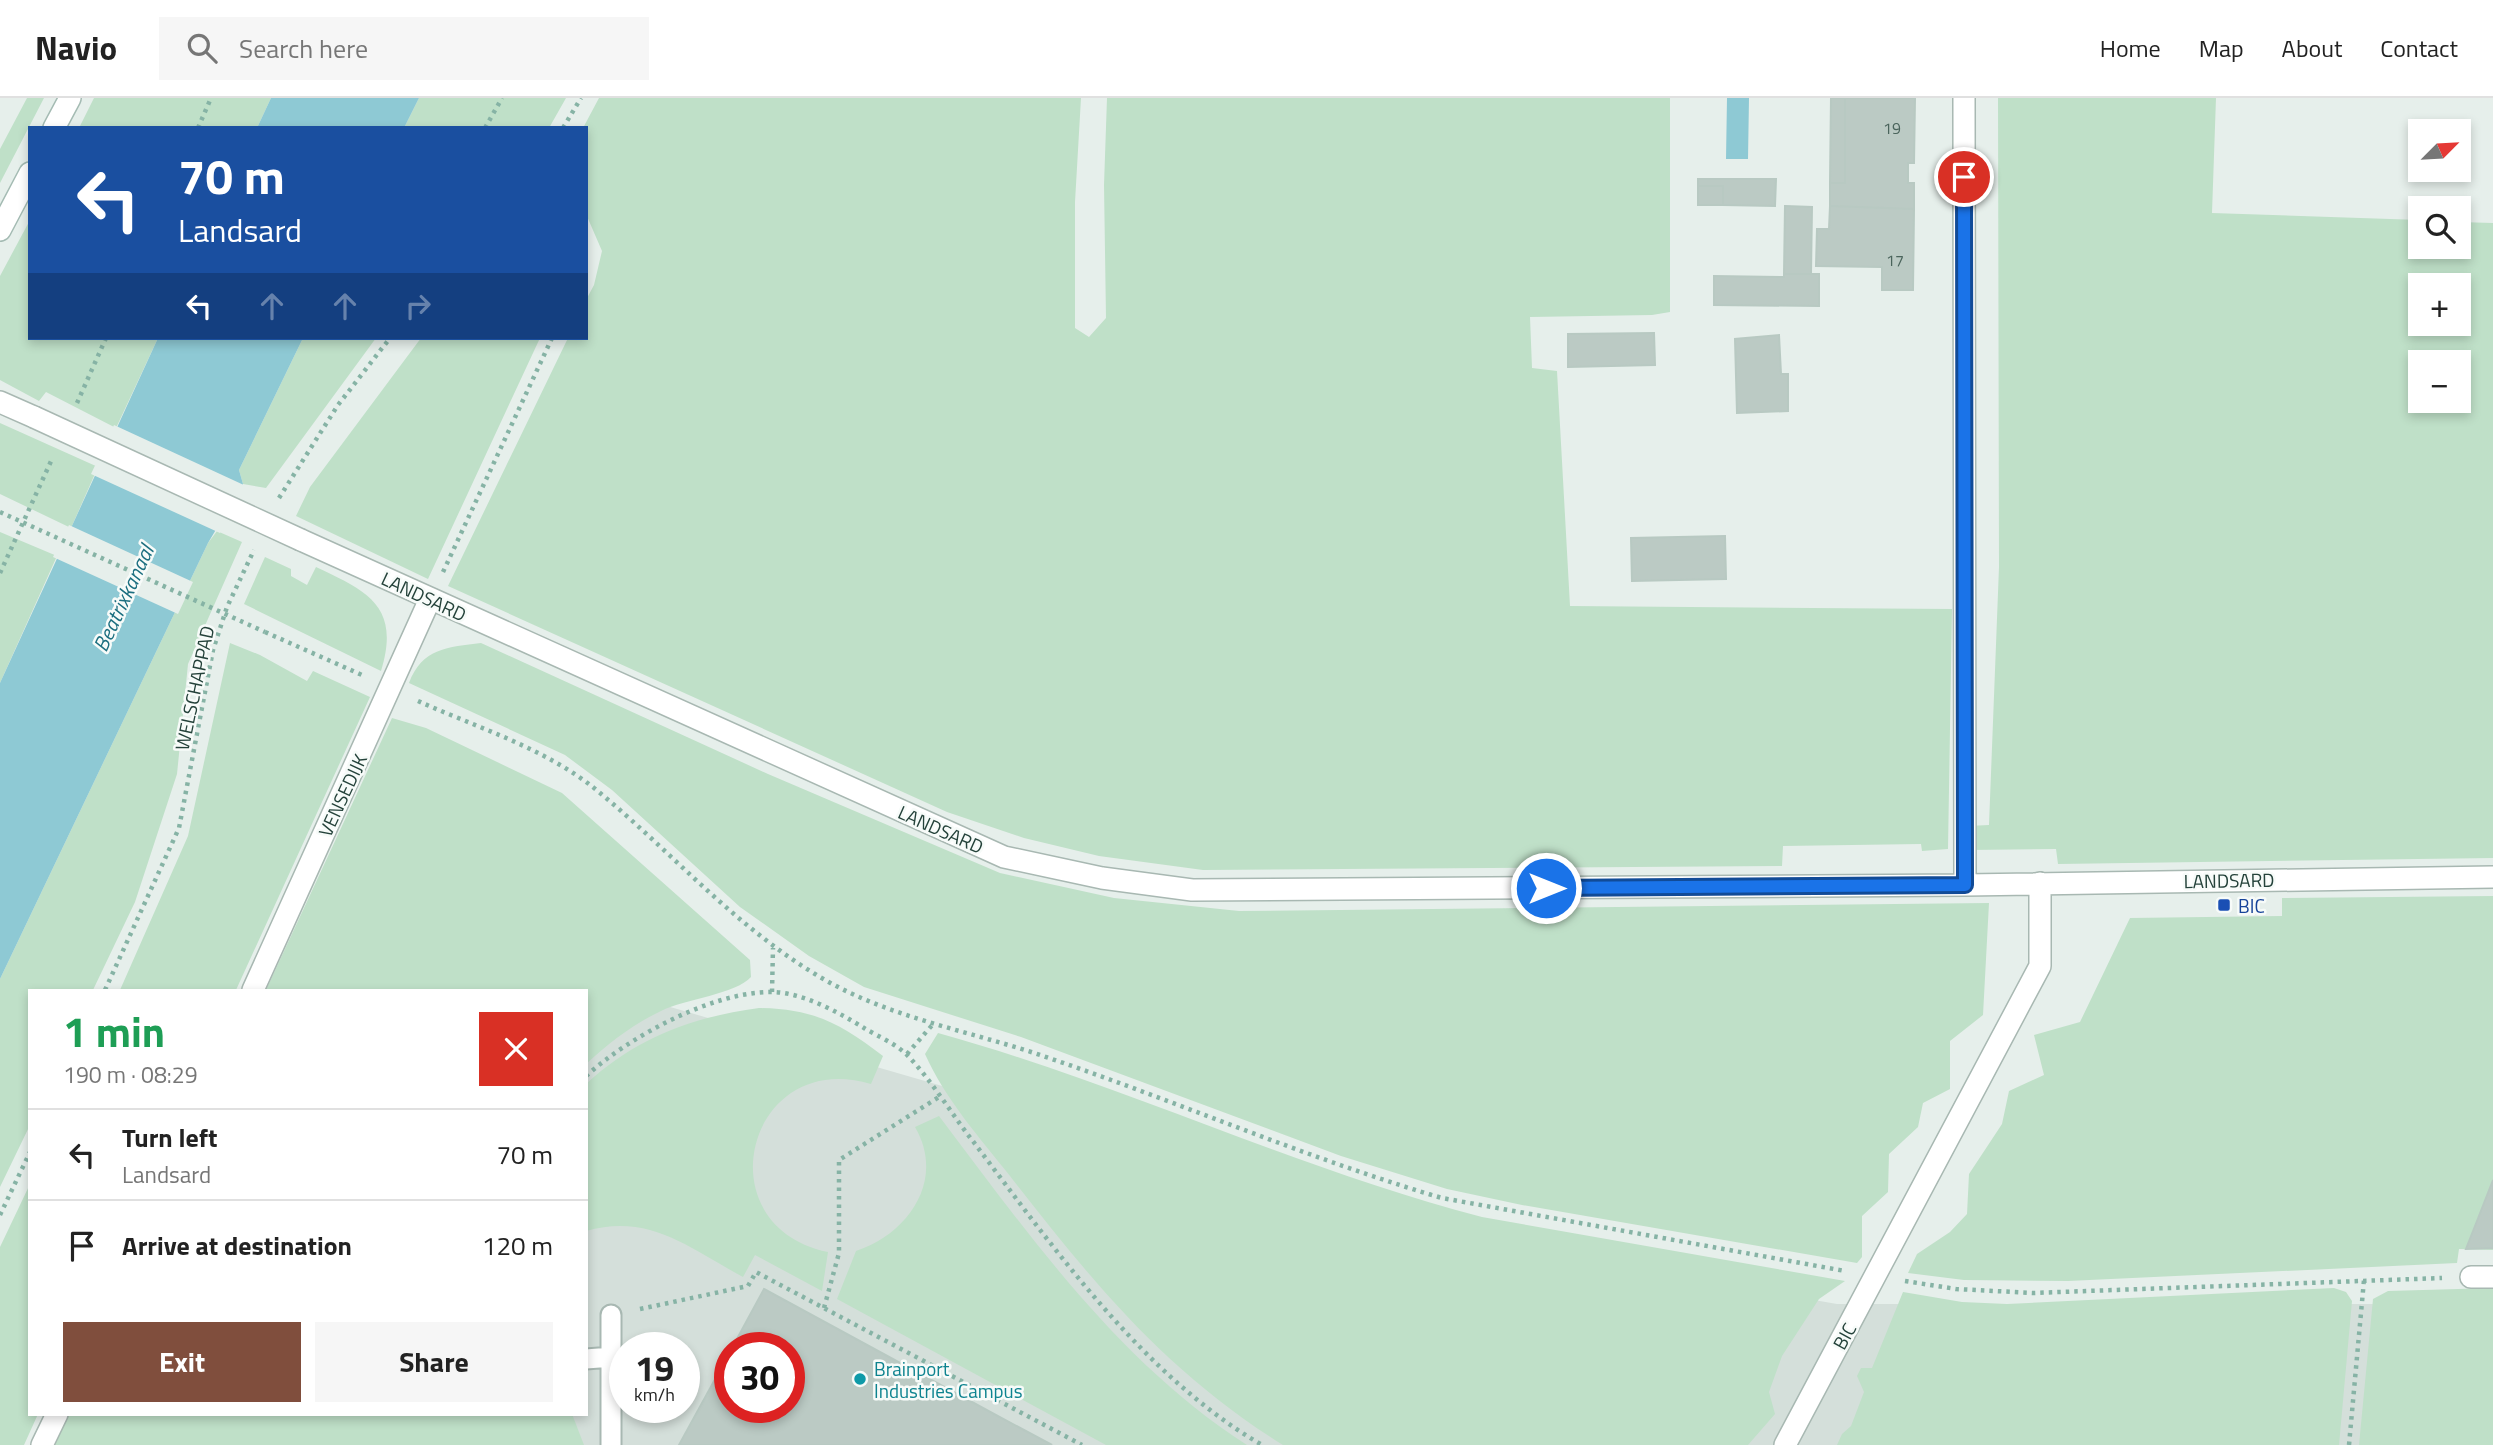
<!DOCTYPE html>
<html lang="en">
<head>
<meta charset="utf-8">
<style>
  :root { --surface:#fff; --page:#f6f6f6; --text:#222; --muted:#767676; --line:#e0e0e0; --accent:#804e3d }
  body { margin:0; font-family:"Titillium Web",sans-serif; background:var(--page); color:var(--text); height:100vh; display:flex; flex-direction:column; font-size:26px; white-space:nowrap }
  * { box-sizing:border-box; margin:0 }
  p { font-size:23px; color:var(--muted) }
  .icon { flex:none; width:38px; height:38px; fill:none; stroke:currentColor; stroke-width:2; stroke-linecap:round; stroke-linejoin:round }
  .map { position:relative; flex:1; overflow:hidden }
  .sheet { position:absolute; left:28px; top:891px; width:560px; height:427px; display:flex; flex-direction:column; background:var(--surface); border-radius:0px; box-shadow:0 4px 10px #0003 }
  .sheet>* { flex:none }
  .hud { position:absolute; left:28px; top:28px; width:560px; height:214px; border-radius:0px; box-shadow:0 4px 10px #0003; background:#1a4fa0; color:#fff; overflow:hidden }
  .needle { width:46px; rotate:66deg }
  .buttons { position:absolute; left:2408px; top:21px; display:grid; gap:14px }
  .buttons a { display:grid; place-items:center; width:63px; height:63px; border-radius:0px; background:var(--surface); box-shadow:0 4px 10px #0003; font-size:35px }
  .speed { position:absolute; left:609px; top:1234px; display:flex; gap:14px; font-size:35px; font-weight:700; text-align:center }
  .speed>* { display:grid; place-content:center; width:91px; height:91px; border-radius:50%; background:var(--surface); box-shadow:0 4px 10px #0003; line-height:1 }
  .speed small { font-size:18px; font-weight:400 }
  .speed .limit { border:10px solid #d22; background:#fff; color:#111 }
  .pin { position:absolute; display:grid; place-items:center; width:60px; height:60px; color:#fff; margin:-30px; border:4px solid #fff; border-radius:50%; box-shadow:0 2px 7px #0007 }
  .me { position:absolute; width:77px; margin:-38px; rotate:90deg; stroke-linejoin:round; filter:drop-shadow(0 0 5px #0008) }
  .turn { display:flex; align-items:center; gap:24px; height:147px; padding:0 35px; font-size:32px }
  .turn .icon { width:91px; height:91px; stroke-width:2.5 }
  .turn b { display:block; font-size:49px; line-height:60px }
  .lanes { display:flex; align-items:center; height:66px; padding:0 35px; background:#0003; justify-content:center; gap:35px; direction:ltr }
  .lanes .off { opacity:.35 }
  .round { display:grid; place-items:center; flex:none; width:74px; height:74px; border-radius:0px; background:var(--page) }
  .head { display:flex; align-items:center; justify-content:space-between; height:119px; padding:0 35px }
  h1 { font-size:42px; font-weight:700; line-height:52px; color:#1e9e55 }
  .action { display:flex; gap:14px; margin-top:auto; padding:14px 35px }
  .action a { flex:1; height:80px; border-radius:0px; background:var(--accent); color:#fff; font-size:28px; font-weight:700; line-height:80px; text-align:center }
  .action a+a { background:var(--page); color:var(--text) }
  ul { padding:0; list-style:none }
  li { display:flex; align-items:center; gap:21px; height:91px; padding:0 35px; border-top:2px solid var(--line) }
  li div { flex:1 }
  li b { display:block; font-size:26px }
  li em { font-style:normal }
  header { display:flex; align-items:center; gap:42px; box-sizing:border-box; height:98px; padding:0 35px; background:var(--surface); border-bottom:2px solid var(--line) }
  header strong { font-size:33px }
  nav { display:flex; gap:38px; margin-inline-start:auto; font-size:24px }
  .search { width:490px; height:63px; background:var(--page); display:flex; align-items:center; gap:18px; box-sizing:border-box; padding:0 24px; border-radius:0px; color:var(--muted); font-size:26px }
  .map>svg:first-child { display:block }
  .built { fill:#d4dfda; fill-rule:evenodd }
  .green { fill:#bfe0c8; fill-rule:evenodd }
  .water { fill:#8ec9d4 }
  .pier { fill:#e6efeb }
  .building { fill:#bbcac4; stroke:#b8c9c2; stroke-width:2 }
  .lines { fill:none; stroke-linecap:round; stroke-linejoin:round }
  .lane-casing { stroke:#a8b8b2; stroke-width:23 }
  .street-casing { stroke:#a8b8b2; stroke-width:24 }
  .secondary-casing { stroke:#a4bbb3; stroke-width:24 }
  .path { stroke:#86b3a5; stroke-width:4.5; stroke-dasharray:3.5 5; stroke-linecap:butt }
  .lane { stroke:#fff; stroke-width:19 }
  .street { stroke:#fff; stroke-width:21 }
  .secondary { stroke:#fff; stroke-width:21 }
  .street-bridge-casing { stroke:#a8b8b2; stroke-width:24; stroke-linecap:butt }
  .path-bridge { stroke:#86b3a5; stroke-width:4.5; stroke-dasharray:3.5 5; stroke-linecap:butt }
  .street-bridge { stroke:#fff; stroke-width:21 }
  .route-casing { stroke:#114b97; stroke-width:18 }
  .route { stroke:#1a73e8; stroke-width:12 }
  .transit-dot { fill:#1a4fb4; stroke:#f7fbf9; stroke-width:2.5 }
  .culture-dot { fill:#0f9aa8; stroke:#f7fbf9; stroke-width:2.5 }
  .labels { text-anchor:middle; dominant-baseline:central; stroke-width:5; stroke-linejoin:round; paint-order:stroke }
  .number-label { font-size:16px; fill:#4a645c }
  .street-label { font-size:19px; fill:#24423a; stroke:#f7fbf9 }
  .transit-label { font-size:19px; fill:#164399; stroke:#f7fbf9; text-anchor:start }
  .culture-label { font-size:19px; fill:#0d838f; stroke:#f7fbf9; text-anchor:start }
  .water-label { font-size:21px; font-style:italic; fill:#1c6f80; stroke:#f7fbf9 }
</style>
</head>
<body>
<header>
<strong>Navio</strong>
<div class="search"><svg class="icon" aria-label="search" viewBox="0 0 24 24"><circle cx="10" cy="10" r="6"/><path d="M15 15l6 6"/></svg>Search here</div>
<nav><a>Home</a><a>Map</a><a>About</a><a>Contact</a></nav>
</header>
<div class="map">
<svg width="2493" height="1347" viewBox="0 0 2493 1347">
  <rect width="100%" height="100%" fill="#e6efeb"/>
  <!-- built -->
  <path class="built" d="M536,870L1483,1145L1837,1206H2493V1347H414L422,1316H586V892ZM625,1250H684V1309H625ZM730,1250H789V1309H730Z"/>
  <!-- green -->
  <path class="green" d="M27,0H44L0,85V51Z
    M94,0H271L257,30H79Z
    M419,0H566L549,30H404Z
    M599,0H1081L1075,104V230L1089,239L1106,220L1104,87L1107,0H1670V214L1652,217L1530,219L1532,270L1557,273L1570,508L1952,511L1948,751L1922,753L1921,746L1783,748L1782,768L1203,772L1099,758L1024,740L947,714L448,488L568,240H586V202L594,187L602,153L586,116V30H583Z
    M1998,0H2216L2212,115L2420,122V149H2459V124L2493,125V760L2058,766L2056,751L1969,752L1968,728L1989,727L1999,469ZM2420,187H2459V226H2420ZM2420,264H2459V303H2420Z
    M30,122V240H158L116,330L46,294L39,303L0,282V178Z
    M303,240H376L266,390L243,386L239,372Z
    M421,240H540L428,481L296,418L310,389Z
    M0,325L98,369L71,430L0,396Z
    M217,433L242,444L188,566L177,676L135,804L93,892H30V1027L0,1089V881L208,445Z
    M0,434L57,458L0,585Z
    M265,459L291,471V478L307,487L316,469C367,493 401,508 381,573L244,506Z
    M230,545L260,557L307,583L313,573L370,599L236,892H120L188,738Z
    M481,545L768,676L1000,775L1114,800L1239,813L1989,805L1983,917L1950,943V991L1923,1005L1918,1029L1889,1056L1888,1094L1862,1118V1159L1857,1165L1522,1107L1447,1091L1341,1058L1021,939L864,889L809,858L740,809L612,692L565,657L409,585C422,550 448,549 481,545Z
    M392,620L426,630L562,695L750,862L751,879C736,896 685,901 661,913C633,926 609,945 586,966V892H266Z
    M2493,798V1152L2459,1151L2457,1165L2068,1183L1964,1182L1908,1175L1917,1156L1950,1134L1967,1116L1969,1076L2002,1026L2009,993L2044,977L2034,937L2080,924L2130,820L2282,818V800Z
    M759,910C814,911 840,925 883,958L871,986C747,949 702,1128 828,1154L822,1193L755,1157L743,1179C689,1150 650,1115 586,1133V986C636,940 692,919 759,910Z
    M938,935C1123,986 1296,1071 1482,1119L1845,1183L1819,1201L1782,1258L1769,1294L1775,1316L1748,1347H1283C1165,1273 1095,1187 1010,1078C980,1040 945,1001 925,956Z
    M939,1018C1029,1137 1119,1265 1247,1347H1106L837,1201L856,1153C908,1136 946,1082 915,1029Z
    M30,1086V1316H38L24,1347H0V1149Z
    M2334,1190L2346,1194L2352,1203L2339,1347H1837L1842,1336L1851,1328L1864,1294L1857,1278L1861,1270H1872L1903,1194L1962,1204L2007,1206Z
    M2493,1190V1347H2359L2373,1201L2388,1193Z
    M68,1316H572L584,1347H54Z"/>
  <!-- water -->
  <path class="water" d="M271,0H419L404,30H257Z
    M1727,0H1749L1748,61H1726Z
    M158,240H303L239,372L243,386L208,445L0,881V585Z"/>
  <!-- pier -->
  <path class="pier" d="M114,327L246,388L220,435L91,376Z
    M69,427L193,484L178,516L53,459Z"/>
  <!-- building -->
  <path class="building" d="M1831,0H1845V85H1830Z
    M1845,0H1915L1914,65H1908V85H1914V111L1830,108V85H1845Z
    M1698,81H1776L1775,108L1723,107V88H1698Z
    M1698,88H1723V107H1698Z
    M1785,108L1812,109L1811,176H1784Z
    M1830,108L1914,111L1913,192H1882V169L1816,168L1817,131H1829Z
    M1784,176H1819V208L1714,207V178L1784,179Z
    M1654,235L1655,267L1568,269V236Z
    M1779,237L1781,276H1788V313L1737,315L1735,241Z
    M1725,438L1726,481L1632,483L1631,440Z
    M2493,1082V1150L2466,1151L2477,1123Z
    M764,1191L994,1316L1052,1347H679L730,1254V1309H789V1250H732Z"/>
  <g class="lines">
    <defs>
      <path id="lane" d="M586,1261L612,1259
        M611,1347V1217"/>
      <path id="street" d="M1964,0L1965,787
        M0,304L34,319
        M301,442L1004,759L1102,780L1192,792L1965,787L2493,779
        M253,892L430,501
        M2471,1179H2493
        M42,1347L57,1316
        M1785,1347L2040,868V785"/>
      <path id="secondary" d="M54,30L70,0
        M0,132L30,75"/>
    </defs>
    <!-- lane casing -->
    <use href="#lane" class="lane-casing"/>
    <!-- street casing -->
    <use href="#street" class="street-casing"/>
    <!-- secondary casing -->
    <use href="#secondary" class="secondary-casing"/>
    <!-- path -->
    <path class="path" d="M198,30L211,0
      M485,30L502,0
      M563,30L581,0
      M77,305L106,240
      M279,400L338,307L390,240
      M443,474L552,240
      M0,475L52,361
      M265,534L362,577
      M418,603C476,629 544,650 594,690C670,752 730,824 815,876C886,920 972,933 1049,960C1181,1005 1309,1061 1442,1100L1845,1173
      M105,892L179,730L213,552L227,509L254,452
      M772,894L773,850
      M907,956L934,925
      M586,978C629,939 711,894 771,894C802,894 838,914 864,930C877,938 897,946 908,958C932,983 951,1015 972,1042C1054,1150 1143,1278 1262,1347
      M0,1117L30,1054
      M1905,1183L1956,1191L2033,1195L2442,1180
      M824,1210L839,1155V1062L939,999
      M640,1211L748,1188L756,1174L1082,1347
      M2349,1347L2364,1182"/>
    <!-- lane -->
    <use href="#lane" class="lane"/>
    <!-- street -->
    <use href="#street" class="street"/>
    <!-- secondary -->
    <use href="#secondary" class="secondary"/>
    <defs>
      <path id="street-bridge" d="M34,319L301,442"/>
    </defs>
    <!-- street-bridge casing -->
    <use href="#street-bridge" class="street-bridge-casing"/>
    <!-- path-bridge -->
    <path class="path-bridge" d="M0,414L265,534"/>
    <!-- street-bridge -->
    <use href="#street-bridge" class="street-bridge"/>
  </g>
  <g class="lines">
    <defs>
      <path id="route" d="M1546,790L1965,787L1964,79"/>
    </defs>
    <!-- route casing -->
    <use href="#route" class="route-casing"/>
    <!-- route -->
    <use href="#route" class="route"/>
  </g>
  <!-- markers -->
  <rect class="transit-dot" x="2217" y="800" width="14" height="14" rx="3.5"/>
  <circle class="culture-dot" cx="860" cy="1281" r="7"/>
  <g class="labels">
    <!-- number labels -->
    <g class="number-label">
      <text x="1892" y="30">19</text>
      <text x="1895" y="162">17</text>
    </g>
    <!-- street labels -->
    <g class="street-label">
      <text transform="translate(424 498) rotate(25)">LANDSARD</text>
      <text transform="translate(194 590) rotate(-78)">WELSCHAPPAD</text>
      <text transform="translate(342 697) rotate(-65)">VENSEDIJK</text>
      <text transform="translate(941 731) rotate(24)">LANDSARD</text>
      <text transform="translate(2229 782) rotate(-1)">LANDSARD</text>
      <text transform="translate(1844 1238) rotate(-61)">BIC</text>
    </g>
    <!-- transit labels -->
    <g class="transit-label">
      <text x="2238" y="807">BIC</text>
    </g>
    <!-- culture labels -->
    <g class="culture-label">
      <text x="874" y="1270">Brainport<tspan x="874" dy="22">Industries Campus</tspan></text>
    </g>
    <!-- water labels -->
    <g class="water-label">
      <text transform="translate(123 500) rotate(-65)">Beatrixkanaal</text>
    </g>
  </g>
</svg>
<div class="buttons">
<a><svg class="needle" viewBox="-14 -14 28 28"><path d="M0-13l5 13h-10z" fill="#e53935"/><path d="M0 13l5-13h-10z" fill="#767676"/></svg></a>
<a><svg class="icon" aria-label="search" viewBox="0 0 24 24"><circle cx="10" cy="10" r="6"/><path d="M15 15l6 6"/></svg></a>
<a>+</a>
<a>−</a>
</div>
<div class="speed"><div>19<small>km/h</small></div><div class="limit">30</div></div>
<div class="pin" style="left:1964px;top:79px;background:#d93025"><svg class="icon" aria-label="arrive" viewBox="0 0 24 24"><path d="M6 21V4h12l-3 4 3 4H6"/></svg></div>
<svg class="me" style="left:1546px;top:790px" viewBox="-20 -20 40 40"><circle r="17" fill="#1a73e8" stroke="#fff" stroke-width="3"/><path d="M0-11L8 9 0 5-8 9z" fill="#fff"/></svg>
<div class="hud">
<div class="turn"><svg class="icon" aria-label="left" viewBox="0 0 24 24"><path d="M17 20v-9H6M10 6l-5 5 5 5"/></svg><div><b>70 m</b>Landsard</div></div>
<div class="lanes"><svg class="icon" aria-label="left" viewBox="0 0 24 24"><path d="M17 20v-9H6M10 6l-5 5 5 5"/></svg><svg class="icon off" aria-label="ahead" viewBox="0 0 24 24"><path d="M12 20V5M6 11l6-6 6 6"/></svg><svg class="icon off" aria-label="ahead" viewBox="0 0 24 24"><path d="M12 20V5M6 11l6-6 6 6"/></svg><svg class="icon off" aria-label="right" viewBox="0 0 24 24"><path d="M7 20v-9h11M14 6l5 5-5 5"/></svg></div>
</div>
<section class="sheet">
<div class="head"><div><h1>1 min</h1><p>190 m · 08:29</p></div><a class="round" style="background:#d93025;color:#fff"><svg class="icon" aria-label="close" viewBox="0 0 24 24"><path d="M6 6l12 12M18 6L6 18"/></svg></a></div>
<ul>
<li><svg class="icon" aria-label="left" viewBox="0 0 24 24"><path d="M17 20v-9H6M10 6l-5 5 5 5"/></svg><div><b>Turn left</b><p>Landsard</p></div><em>70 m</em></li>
<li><svg class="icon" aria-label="arrive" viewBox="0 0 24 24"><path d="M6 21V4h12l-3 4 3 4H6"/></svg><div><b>Arrive at destination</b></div><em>120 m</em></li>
</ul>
<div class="action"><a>Exit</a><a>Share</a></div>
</section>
</div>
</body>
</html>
